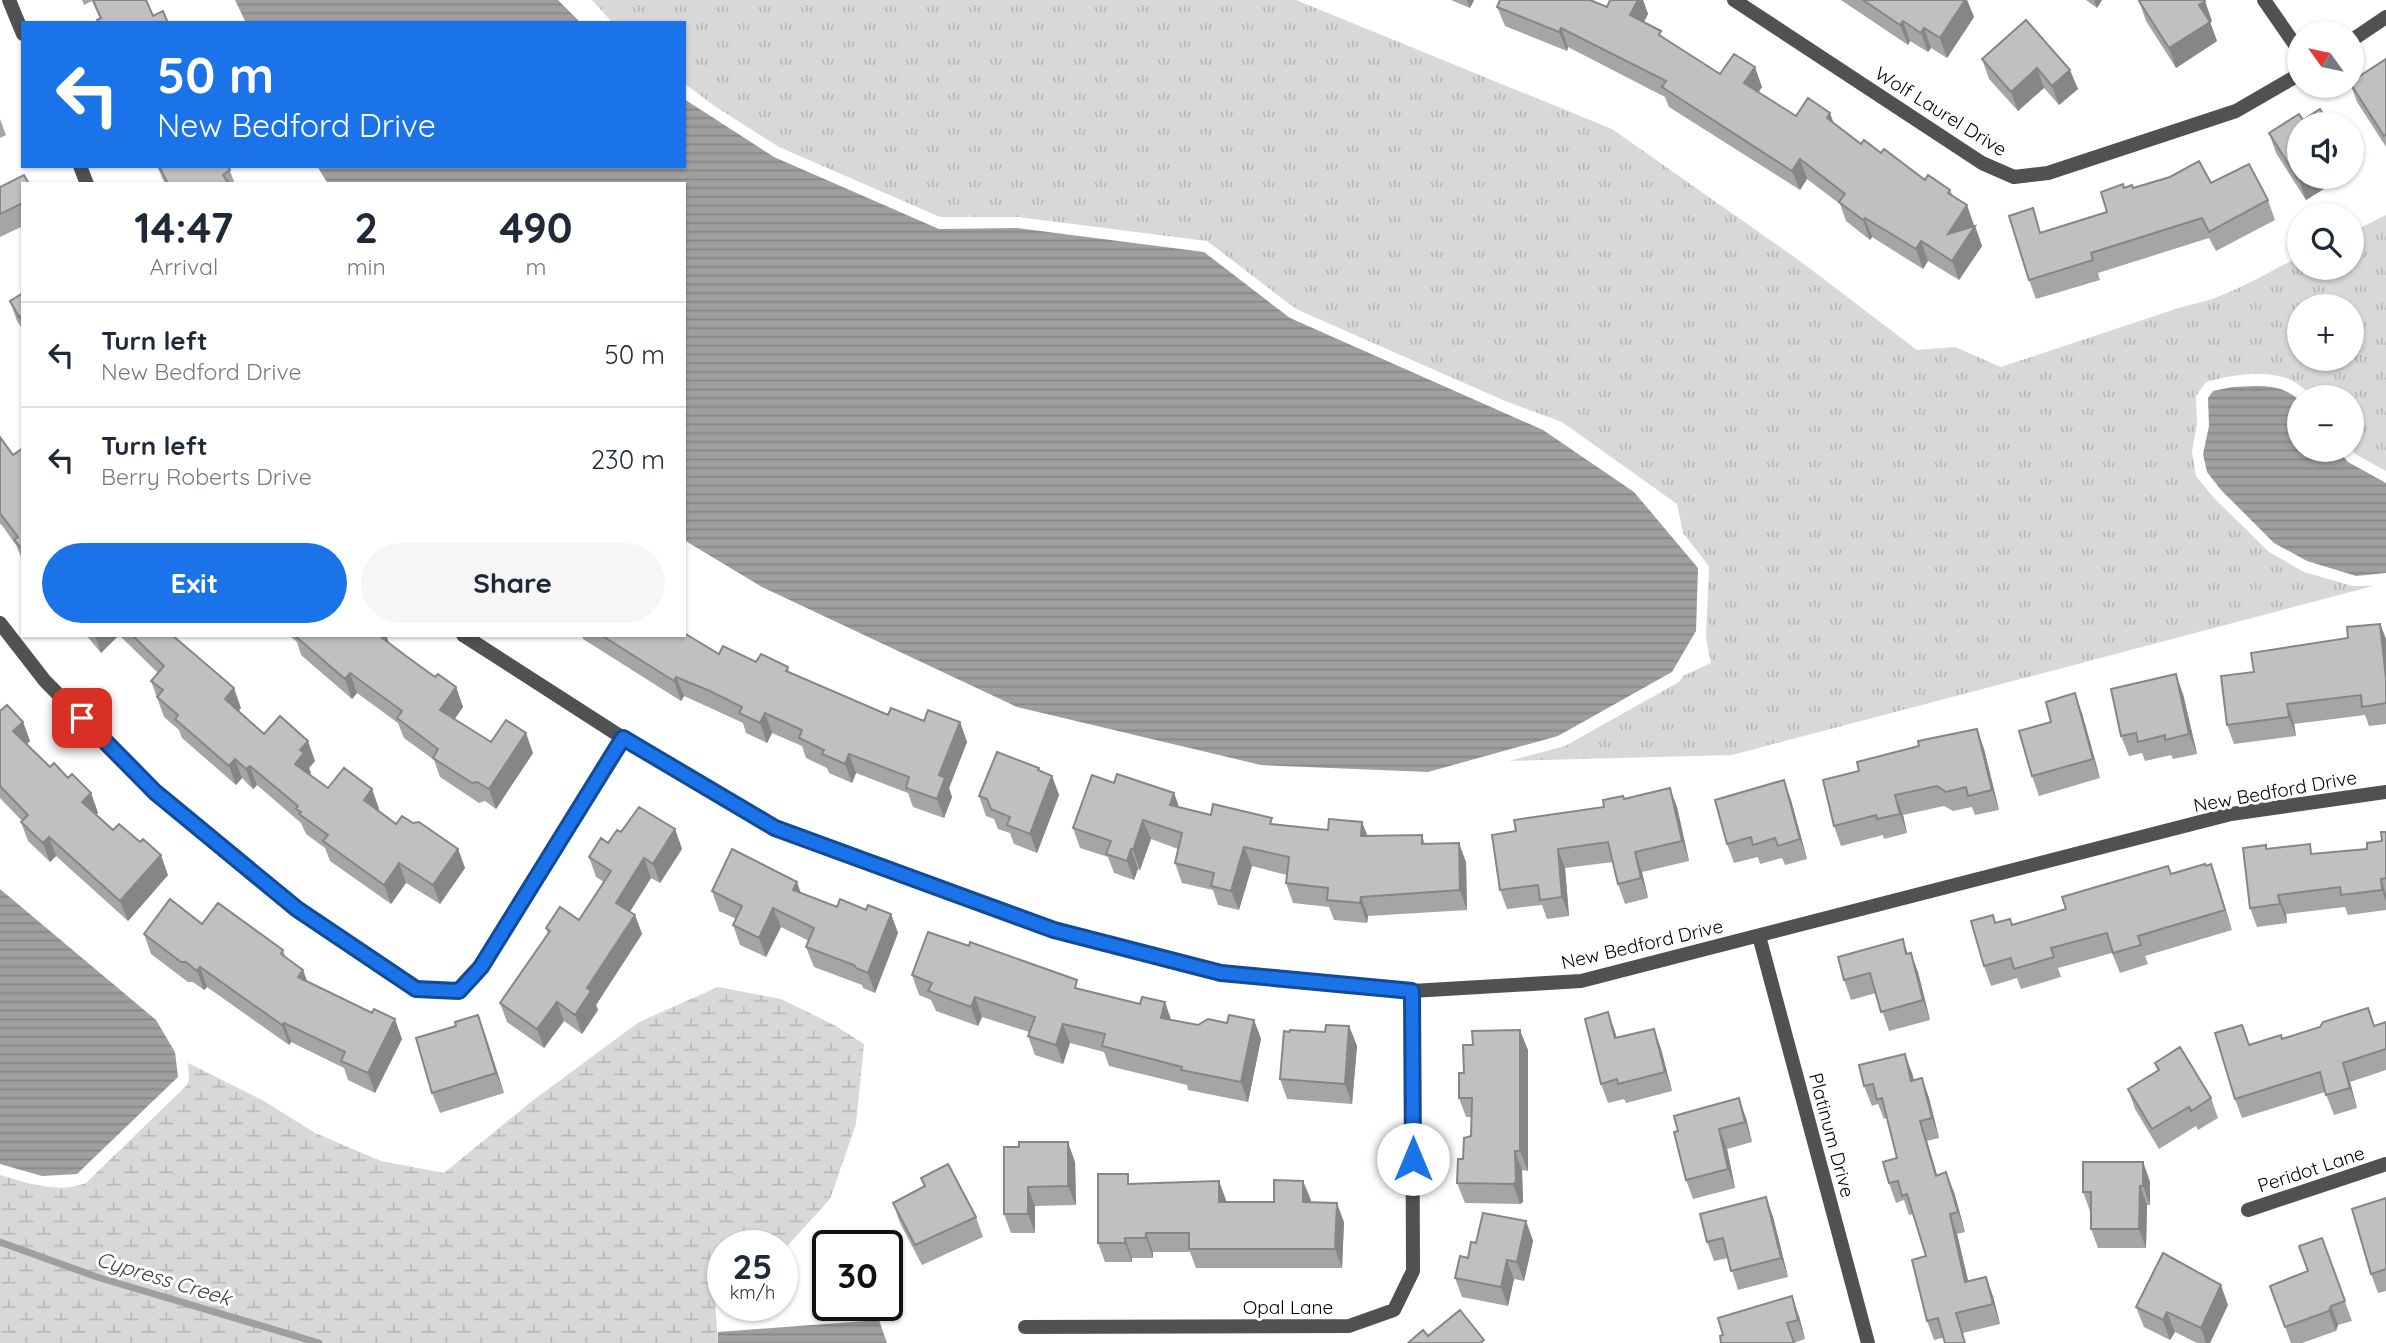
<!DOCTYPE html>
<html lang="en">
<head>
<meta charset="utf-8">
<style>
  :root { --surface:#fff; --page:#f6f6f7; --text:#1f2937; --muted:#747a83; --line:#e0e1e3; --accent:#1a73e8 }
  body { margin:0; font-family:Quicksand,sans-serif; background:var(--page); color:var(--text); height:100vh; display:flex; flex-direction:column; font-size:26px; white-space:nowrap }
  * { box-sizing:border-box; margin:0 }
  p { font-size:23px; color:var(--muted) }
  .icon { flex:none; width:38px; height:38px; fill:none; stroke:currentColor; stroke-width:2; stroke-linecap:round; stroke-linejoin:round }
  .map { position:relative; flex:1; overflow:hidden }
  .side { position:absolute; left:21px; top:182px; width:665px; height:455px; display:flex; flex-direction:column; background:var(--surface); border-radius:0px; box-shadow:0 2px 5px #0004 }
  .side>* { flex:none }
  .top-card { position:absolute; left:21px; top:21px; width:665px; height:147px; border-radius:0px; box-shadow:0 2px 5px #0004; background:#1a73e8; color:#fff; overflow:hidden }
  .needle { width:46px; rotate:303deg }
  .fabs { position:absolute; left:2287px; top:21px; display:grid; gap:14px }
  .fabs a { display:grid; place-items:center; width:77px; height:77px; border-radius:50%; background:var(--surface); box-shadow:0 2px 5px #0004; font-size:35px }
  .speed { position:absolute; left:707px; top:1230px; display:flex; gap:14px; font-size:35px; font-weight:700; text-align:center }
  .speed>* { display:grid; place-content:center; width:91px; height:91px; border-radius:50%; background:var(--surface); box-shadow:0 2px 5px #0004; line-height:1 }
  .speed small { font-size:18px; font-weight:400 }
  .speed .limit { border:4px solid #111; border-radius:10px; background:#fff; color:#111 }
  .pin { position:absolute; display:grid; place-items:center; width:60px; height:60px; color:#fff; margin:-30px; border-radius:14px; box-shadow:0 4px 10px #0006 }
  .me { position:absolute; width:77px; margin:-38px; rotate:0deg; stroke-linejoin:round; filter:drop-shadow(0 0 5px #0008) }
  .turn { display:flex; align-items:center; gap:24px; height:147px; padding:0 21px; font-size:32px }
  .turn .icon { width:91px; height:91px; stroke-width:2.5 }
  .turn b { display:block; font-size:49px; line-height:60px }
  .eta { display:flex; justify-content:space-evenly; align-items:center; height:119px; text-align:center }
  .eta b { font-size:42px; font-weight:700; line-height:49px }
  .primary-button { display:flex; gap:14px; margin-top:auto; padding:14px 21px }
  .primary-button a { flex:1; height:80px; border-radius:42px; background:var(--accent); color:#fff; font-size:28px; font-weight:700; line-height:80px; text-align:center }
  .primary-button a+a { background:var(--page); color:var(--text) }
  ul { padding:0; list-style:none }
  li { display:flex; align-items:center; gap:21px; height:105px; padding:0 21px; border-top:2px solid var(--line) }
  li div { flex:1 }
  li b { display:block; font-size:26px }
  li em { font-style:normal }
  .map>svg:first-child { display:block }
  .grass { fill:url(#grass-tufts); fill-rule:evenodd }
  .wetland { fill:url(#wetland-marsh) }
  .water { fill:url(#water-rules) }
  .lines { fill:none; stroke-linecap:round; stroke-linejoin:round }
  .stream { stroke:#9f9f9f; stroke-width:7 }
  .street { stroke:#515151; stroke-width:14 }
  .wall { fill:#a5a5a5 }
  .shaded-wall { fill:#868686 }
  .building { fill:#c0c0c0; stroke:#868686; stroke-width:2 }
  .route-casing { stroke:#114b97; stroke-width:18 }
  .route { stroke:#1a73e8; stroke-width:12 }
  .labels { text-anchor:middle; dominant-baseline:central; stroke-width:6; stroke-linejoin:round; paint-order:stroke }
  .street-label { font-size:19px; fill:#000; stroke:#fff }
  .water-label { font-size:21px; font-style:italic; fill:#404040; stroke:#fff }
</style>
</head>
<body>
<div class="map">
<svg width="2386" height="1343" viewBox="0 0 2386 1343">
  <defs>
    <pattern id="grass-tufts" width="24" height="20" patternUnits="userSpaceOnUse" patternTransform="scale(1.75)"><rect width="24" height="20" fill="#d8d8d8"/><path d="M3 7l-1-3M5 7V3M7 7l1-3M15 17l-1-3M17 17v-4M19 17l1-3" fill="none" stroke="#b8b8b8"/></pattern>
    <pattern id="wetland-marsh" width="20" height="14" patternUnits="userSpaceOnUse" patternTransform="scale(1.75)"><rect width="20" height="14" fill="#d8d8d8"/><path d="M1 5h8M5 5V1M11 12h8M15 12V8" fill="none" stroke="#b8b8b8"/></pattern>
    <pattern id="water-rules" width="6" height="5" patternUnits="userSpaceOnUse" patternTransform="scale(1.75)"><rect width="6" height="5" fill="#9f9f9f"/><path d="M0 2.5h6" fill="none" stroke="#878787"/></pattern>
  </defs>
  <rect width="100%" height="100%" fill="#fff"/>
  <!-- grass -->
  <path class="grass" d="M592,0H1296L1612,129L1800,261L1917,350L1955,347L2001,367L2185,306C2228,298 2261,275 2299,257L2300,268H2352V232L2386,215V471L2355,454L2352,450V397H2314L2312,393C2304,390 2300,385 2293,381C2267,368 2232,375 2206,382L2196,396L2197,424L2192,451L2196,476L2213,497L2269,552L2304,572L2353,586H2373L1732,755L1509,761L1565,746L1679,682L1683,676L1711,663L1706,638L1709,566L1683,533L1677,504L1562,422L1505,401L1296,309L1207,241L1018,217H940L779,147L713,105L684,83V23H613ZM2300,306H2352V359H2300Z"/>
  <!-- wetland -->
  <path class="wetland" d="M718,987L781,999L834,1025L864,1044L856,1124L830,1199L782,1252V1246H723V1270L713,1273L718,1343H0V1175C27,1183 59,1194 86,1183L187,1085L189,1080L188,1063L264,1101L315,1133L381,1161L444,1173L532,1101L639,1022Z"/>
  <!-- water -->
  <path class="water" d="M235,0H558L581,23H246Z
    M684,99L774,157L939,229L1017,228L1204,252L1290,318L1543,430L1634,492L1698,568L1696,631L1672,672L1558,736L1428,772L1261,765L1017,707L762,587L684,540V184H328L317,166H684Z
    M2255,386C2273,386 2285,388 2299,400L2300,450H2338L2348,462L2386,483V573L2356,576L2307,561L2274,543L2221,490L2207,472L2203,454L2209,426L2208,398L2213,391L2232,387Z
    M0,889L156,1020L175,1052L178,1077L77,1174L42,1176L0,1164Z
    M879,1320L887,1343H718V1332Z"/>
  <g class="lines">
    <!-- stream -->
    <path class="stream" d="M0,1242L97,1277L319,1343"/>
    <!-- street -->
    <path class="street" d="M9,0L23,34
      M1734,0L1982,163L2014,177L2048,173L2236,111L2300,74
      M2264,0L2300,52
      M2352,40L2386,17
      M80,166L87,184
      M0,623L45,681L155,792L297,909L416,989L459,991L481,967L623,738
      M463,635L623,738L775,828L1054,930L1221,973L1412,991L1581,981L2231,814L2386,792
      M1759,936L1868,1343
      M2248,1210L2386,1164
      M1025,1327L1349,1326L1394,1310L1413,1271L1412,991"/>
  </g>
  <!-- wall -->
  <path class="wall" d="M82,0H146L153,16L168,23L100,19L92,1L84,5Z
    M1451,0H1474L1470,8Z
    M1610,0H1643L1648,14L1644,22L1663,37L1720,74L1762,87L1758,92L1796,116L1834,123L1861,144L1881,153L1925,180L1950,190L1953,196L1974,225L1973,227L1975,226L1982,246L1959,280L1928,261L1923,269L1872,237L1870,240L1846,221L1840,204L1807,179L1800,190L1669,107L1665,97L1568,47L1567,51L1505,26L1497,7H1607Z
    M1841,0H1967L1974,17L1947,58L1931,48L1928,52L1910,41L1908,45Z
    M2086,0H2102L2097,8Z
    M2139,1L2212,21L2210,22L2217,41L2176,68L2146,21Z
    M2026,20L2078,89L2059,105L2044,88L2018,111L1989,79L1982,59Z
    M2386,59V147L2357,102L2351,86Z
    M0,119L6,135L0,138Z
    M2303,120L2300,177H2343L2306,200L2276,153L2269,133Z
    M157,166H228L235,184H165Z
    M2211,183L2268,200L2275,220L2216,251L2209,238L2098,273L2100,280L2036,299L2029,280L2041,233L2107,212L2124,188H2133Z
    M23,184V226L0,237V187Z
    M23,293V330L17,321L10,301Z
    M0,437L13,455L23,448V561L16,545L1,524L0,525Z
    M2380,624L2386,639V724L2369,726L2365,715L2294,724L2296,736L2234,744L2227,725L2254,672L2348,638Z
    M86,635H177L174,637L241,708L238,711L264,734L315,761L309,768L311,773L309,774L328,788L372,789L379,809L378,811L396,824L413,823L458,849L465,868L440,904L406,883L391,904L330,861L325,848L306,834L301,823L257,785L253,789L242,778L236,785L182,738L179,730L164,717L151,681L158,673L119,635L101,653Z
    M289,635H386L389,643L406,656L435,677L456,687L463,707L454,720L491,742L533,753L496,809L485,801L479,803L440,777L434,760L404,738L398,723L357,693L352,699L301,655L297,642Z
    M582,635H684L719,654L788,667L789,672L888,715L924,721L960,722L967,742L949,788L952,797L944,818L913,807L908,793L856,773L852,783L829,773L827,768L806,758L802,746L772,733L767,743L746,733L743,723L717,711L684,696L681,701L583,639Z
    M2183,694L2197,754L2173,759L2171,755L2145,761L2142,753L2129,756L2121,736Z
    M0,711L23,722L30,741L27,744L50,767L91,793L98,813L96,815L168,875L128,921L56,856L50,862L28,841L21,822L22,821L0,798Z
    M2082,713L2100,778L2039,796L2032,776Z
    M1977,729L1984,749L1999,810L1975,815L1972,807L1953,811L1944,806L1903,815L1907,833L1884,839L1883,835L1841,846L1834,826L1859,771L1919,746Z
    M1040,771L1052,776L1059,795L1037,853L1014,844L1010,833L998,829L994,819L986,816L979,796Z
    M1174,793L1179,807L1211,815L1367,836L1422,835L1425,844L1466,862L1467,910L1368,916L1367,923L1334,920L1329,907L1293,903L1286,883L1287,875L1252,866L1239,910L1218,905L1213,890L1182,883L1175,863L1178,849L1151,839L1140,870L1138,869L1134,880L1114,873L1108,857L1080,848L1073,828Z
    M1624,799L1677,807L1689,861L1642,872L1648,898L1625,904L1618,884L1613,862L1565,868L1569,916L1547,919L1542,905L1507,909L1500,890L1604,807Z
    M1791,800L1807,859L1785,865L1782,858L1760,864L1758,857L1734,863L1727,844Z
    M675,829L682,849L660,883L651,878L630,912L635,915L642,934L596,1005L598,1010L582,1034L564,1021L544,1048L507,1022L500,1003L548,934L546,928L579,920L604,882L596,877L589,857L608,843Z
    M2386,832V910L2348,915L2345,907L2286,914L2287,923L2257,927L2250,908L2267,848L2313,854L2367,849L2382,841Z
    M2211,864L2232,930L2145,956L2148,964L2120,973L2112,953L2058,968L2061,977L2021,989L2017,978L1991,986L1984,966L1996,923L2012,925L2066,909L2171,874Z
    M712,891L801,893L837,907L866,910L891,914L898,933L875,993L863,988L862,985L814,967L806,947L809,941L781,927L766,957L740,945L733,925L736,919L719,911Z
    M202,924L283,950L286,958L303,970L307,981L402,1039L375,1093L348,1080L344,1068L291,1042L289,1045L207,987L204,990L193,982H188L151,954L144,934Z
    M1903,939L1908,954L1918,972L1930,1020L1889,1031L1876,993L1851,1000L1844,980Z
    M912,975L1080,989L1171,1020L1198,1025L1227,1023L1254,1020L1261,1039L1248,1102L1188,1090L1187,1085L1109,1066L1104,1052L1070,1043L1063,1064L1035,1055L1028,1036L1029,1032L982,1017L978,1026L936,1011L931,1000L919,995Z
    M1608,1012L1617,1038L1654,1029L1661,1049L1672,1091L1626,1103L1624,1099L1608,1103L1601,1084Z
    M2386,1022V1070L2350,1082L2357,1108L2334,1115L2325,1092L2242,1118L2235,1099L2249,1045L2282,1038L2375,1026Z
    M456,1026L485,1034L504,1093L440,1113L432,1093Z
    M1349,1026L1357,1046L1352,1104L1287,1099L1280,1079L1289,1032H1325Z
    M1528,1050V1171L1522,1170L1523,1202L1520,1204L1465,1203L1457,1183L1471,1136V1117H1466L1459,1098L1464,1073Z
    M2155,1063L2211,1098L2218,1118L2198,1130L2196,1126L2159,1149L2135,1109L2128,1089L2158,1071Z
    M1912,1073L1914,1080L1922,1078L1929,1098L1939,1138L1927,1141L1937,1175L1954,1192L1965,1232L1957,1234L1968,1281L1993,1296L2000,1324L1934,1340L1927,1321L1926,1256L1913,1214L1909,1215L1904,1200L1896,1203L1889,1183L1897,1158L1887,1118L1884,1119L1878,1104L1872,1106L1864,1086Z
    M1746,1118L1752,1142L1727,1149L1735,1188L1693,1199L1686,1180L1674,1132Z
    M1004,1147L1075,1162L1076,1205L1035,1206V1233H1011L1004,1214Z
    M2143,1162L2150,1182V1205H2147L2146,1248H2098L2091,1229V1211H2090L2083,1192Z
    M921,1178L976,1217L983,1237L922,1265L900,1223L893,1203L924,1186Z
    M1219,1181L1226,1202H1274L1303,1181L1310,1202L1344,1222L1342,1268H1196L1190,1252H1153V1258H1132V1262H1105L1098,1243L1132,1184Z
    M1766,1197L1773,1217L1788,1277L1738,1290L1728,1258L1714,1261L1707,1242Z
    M2386,1198V1291L2378,1293L2371,1274Z
    M1526,1221L1533,1241L1524,1281L1514,1279L1508,1306L1462,1297L1455,1278L1476,1243Z
    M2322,1238L2352,1321L2338,1325L2336,1331L2302,1343H2291L2270,1286L2308,1271Z
    M2228,1305L2210,1343H2197L2175,1332L2170,1340L2144,1327L2136,1307Z
    M1799,1316L1805,1339L1794,1343H1721Z"/>
  <!-- shaded-wall -->
  <path class="shaded-wall" d="M1467,0H1474L1470,8Z
    M1638,0H1643L1648,14L1637,35L1630,15Z
    M1965,0H1967L1974,17L1947,58L1940,38Z
    M2094,0H2102L2097,8Z
    M2205,1L2212,21L2210,22L2217,41L2176,68L2169,48L2199,5Z
    M1903,21L1910,41L1908,45L1900,25Z
    M1561,28L1568,47L1567,51L1559,32Z
    M1924,28L1931,48L1928,52L1921,33Z
    M1755,67L1762,87L1752,102L1744,83Z
    M2037,68L2044,88L2018,111L2011,92Z
    M2070,70L2078,89L2059,105L2052,86Z
    M1830,113L1837,132L1827,118Z
    M1800,159L1807,179L1800,190L1792,171Z
    M2305,177H2343L2306,200L2299,181Z
    M1967,205L1974,225L1955,254L1948,234Z
    M1865,218L1872,237L1870,240L1863,220Z
    M1975,226L1982,246L1959,280L1952,261Z
    M1921,241L1928,261L1923,269L1916,249Z
    M23,315V326L19,317Z
    M2380,624L2386,639V679Z
    M95,635H119L101,653Z
    M382,635H386L392,652L381,637Z
    M350,673L357,693L352,699L345,679Z
    M2176,674L2183,694L2197,754L2189,734Z
    M676,677L684,696L681,701L674,681Z
    M456,687L463,707L447,730L440,710Z
    M234,688L241,708L232,718L225,699Z
    M2075,693L2082,713L2100,778L2093,759Z
    M2287,704L2294,724L2296,736L2289,717Z
    M765,713L772,733L767,743L760,723Z
    M23,722L30,741L20,750L13,731Z
    M960,722L967,742L949,788L952,797L944,818L937,799L939,775Z
    M1977,729L1984,749L1999,810L1992,790Z
    M526,733L533,753L496,809L489,789Z
    M308,741L315,761L309,768L311,773L302,783L295,764L300,750Z
    M849,754L856,773L852,783L845,764Z
    M235,759L242,778L236,785L229,766Z
    M250,766L257,785L253,789L246,769Z
    M1052,776L1059,795L1037,853L1030,834Z
    M1784,780L1791,800L1807,859L1800,839Z
    M1670,788L1677,807L1689,861L1682,841Z
    M372,789L379,809L371,820L364,800Z
    M91,793L98,813L89,822L82,802Z
    M1174,793L1181,813L1170,805Z
    M1895,795L1903,815L1907,833L1900,814Z
    M1143,820L1151,839L1140,870L1133,850Z
    M1362,822L1370,842L1361,836Z
    M675,829L682,849L660,883L653,864Z
    M49,837L56,856L50,862L43,843Z
    M1459,843L1466,862L1467,910L1460,890Z
    M1244,847L1252,866L1239,910L1231,891Z
    M458,849L465,868L440,904L433,885Z
    M1131,849L1138,869L1134,880L1127,861Z
    M1558,849L1565,868L1569,916L1562,897Z
    M1635,852L1642,872L1648,898L1641,878Z
    M161,855L168,875L128,921L120,901Z
    M644,858L651,878L623,922L616,903Z
    M399,863L406,883L391,904L384,885Z
    M2211,864L2218,884L2232,930L2225,910Z
    M2381,879L2386,894V901L2382,890Z
    M797,882L804,902L793,890Z
    M2278,895L2286,914L2287,923L2280,904Z
    M1361,897L1368,916L1367,923L1360,903Z
    M773,908L781,927L766,957L759,938Z
    M891,914L898,933L875,993L868,973Z
    M635,915L642,934L596,1005L598,1010L582,1034L575,1015L587,988Z
    M1911,953L1918,972L1930,1020L1923,1000Z
    M200,967L207,987L204,990L197,971Z
    M303,970L310,990L298,977Z
    M975,997L982,1017L978,1026L971,1007Z
    M557,1002L564,1021L544,1048L537,1029Z
    M1165,1002L1172,1022L1161,1018Z
    M1608,1012L1615,1032L1622,1058L1615,1038Z
    M478,1015L485,1034L504,1093L496,1073Z
    M395,1019L402,1039L375,1093L368,1073Z
    M1254,1020L1261,1039L1248,1102L1241,1082Z
    M284,1023L291,1042L289,1045L282,1025Z
    M1063,1024L1070,1043L1063,1064L1056,1045Z
    M1349,1026L1357,1046L1352,1104L1345,1084Z
    M1654,1029L1661,1049L1672,1091L1665,1072Z
    M1520,1030L1528,1050V1171L1520,1151Z
    M1905,1054L1912,1073L1918,1100L1911,1081Z
    M2343,1063L2350,1082L2357,1108L2350,1088Z
    M1922,1078L1929,1098L1939,1138L1932,1118Z
    M1739,1098L1746,1118L1752,1142L1745,1122Z
    M1920,1121L1927,1141L1943,1195L1936,1176Z
    M1719,1129L1727,1149L1735,1188L1728,1169Z
    M1068,1142L1075,1162L1076,1205L1068,1186Z
    M1515,1151L1522,1170L1523,1202L1520,1204L1513,1184Z
    M2143,1162L2150,1182V1205L2143,1186Z
    M1946,1172L1954,1192L1965,1232L1958,1212Z
    M1219,1181L1226,1200V1222L1219,1202Z
    M1303,1181L1311,1200L1310,1221L1303,1202Z
    M2140,1186L2147,1205L2146,1248L2139,1229Z
    M1028,1187L1035,1206V1233L1028,1214Z
    M1766,1197L1773,1217L1788,1277L1781,1258Z
    M1337,1203L1344,1222L1342,1268L1335,1249Z
    M1950,1214L1957,1234L1973,1301L1965,1282Z
    M1526,1221L1533,1241L1524,1281L1517,1262Z
    M1146,1233L1153,1252V1258L1146,1238Z
    M1125,1238L1132,1258V1262L1125,1243Z
    M1507,1260L1514,1279L1508,1306L1501,1287Z
    M1986,1277L1993,1296L2000,1324L1993,1304Z
    M2221,1285L2228,1305L2210,1343H2206L2201,1328Z
    M1792,1296L1799,1316L1805,1339L1798,1320Z
    M2331,1306L2338,1325L2336,1331L2329,1311Z
    M2167,1312L2175,1332L2170,1340L2163,1320Z"/>
  <!-- building -->
  <path class="building" d="M93,0H146L153,16L163,11L168,23H98L97,20L101,18Z
    M1500,0H1590L1607,7L1610,0H1638L1630,15L1661,31L1659,35L1720,74L1734,54L1755,67L1744,83L1796,116L1808,98L1830,113L1827,118L1861,144L1864,140L1881,153L1884,149L1925,180L1928,175L1950,190L1948,193L1967,205L1948,234L1975,226L1952,261L1921,241L1916,249L1865,218L1863,220L1839,202L1845,194L1800,159L1792,171L1662,87L1666,81L1561,28L1559,32L1497,7Z
    M1863,0H1965L1940,38L1924,28L1921,33L1903,21L1900,25Z
    M2140,0H2204L2205,1L2199,5L2210,22L2169,48L2139,1Z
    M2026,20L2070,70L2052,86L2037,68L2011,92L1982,59Z
    M2386,59V134L2384,136L2352,86V81Z
    M2320,109L2329,124H2300V177H2305L2299,181L2269,133L2299,114L2303,120Z
    M2199,161L2211,183L2249,164L2268,200L2209,232L2202,218L2091,253L2093,260L2029,280L2009,216L2033,208L2040,233L2107,212L2101,192L2123,184L2124,188L2132,185L2133,188L2170,177Z
    M159,166H228L230,170L223,175L229,184H168Z
    M24,175L29,184H23V203L0,214V187Z
    M23,293V315L19,317L10,301Z
    M0,437L13,455L23,448V550L14,540L18,537L0,513Z
    M2380,624L2386,679V703L2362,707L2361,695L2287,704L2289,717L2227,725L2221,676L2254,672L2251,653L2348,638L2347,627Z
    M684,633L719,654L723,646L756,662L761,654L788,667L786,671L888,715L891,708L924,721L928,710L960,722L939,775L945,778L937,799L906,788L909,777L849,754L845,764L822,754L824,750L799,738L802,730L765,713L760,723L739,713L742,707L710,691L676,677L674,681L601,635H684Z
    M132,635H172L234,688L225,699L264,734L280,716L308,741L300,750L304,753L295,764L328,788L344,768L372,789L364,800L396,824L402,816L413,823L419,822L458,849L433,885L399,863L384,885L323,841L328,835L299,814L301,812L296,809L298,806L250,766L246,769L235,759L229,766L175,719L178,715L157,697L163,690L151,681L164,666Z
    M294,635H382L381,637L406,656L435,677L438,674L456,687L440,710L491,742L506,720L526,733L489,789L477,782L472,783L433,758L438,749L397,718L402,711L350,673L345,679Z
    M2176,674L2189,734L2165,740V735L2138,742L2136,733L2121,736L2111,689Z
    M2075,693L2093,759L2032,776L2019,731L2051,722L2046,702Z
    M7,705L23,722L13,731L50,767L54,763L68,778L72,774L91,793L82,802L113,830L119,824L140,842L143,839L161,855L120,901L49,837L43,843L21,822L28,815L0,786V711Z
    M1977,729L1992,790L1968,796L1966,787L1946,792L1937,786L1895,795L1900,814L1877,819L1876,815L1834,826L1823,780L1859,771L1857,762L1919,746L1918,741Z
    M997,752L1039,768L1038,770L1052,776L1030,834L1007,825L1010,817L991,809L987,799L979,796Z
    M1117,774L1174,793L1170,805L1211,815L1213,804L1272,818L1270,824L1328,830L1329,819L1362,822L1361,836L1422,835V844L1459,843L1460,890L1361,897L1360,903L1327,900L1328,888L1286,883L1289,857L1244,847L1231,891L1211,886L1214,873L1175,863L1182,833L1143,820L1133,850L1131,849L1127,861L1106,854L1111,841L1073,828L1092,775L1114,783Z
    M1784,780L1800,839L1778,846L1775,838L1753,845L1751,837L1727,844L1715,800Z
    M1670,788L1682,841L1635,852L1641,878L1618,884L1608,842L1558,849L1562,897L1540,900L1538,885L1500,890L1492,835L1516,831L1514,820L1604,807L1603,800L1623,796L1624,799Z
    M639,807L675,829L653,864L644,858L616,903L635,915L587,988L591,991L575,1015L557,1002L537,1029L500,1003L550,931L546,928L560,907L579,920L611,871L589,857L601,838L608,843L617,830L621,832Z
    M2381,832H2386V878L2381,879L2382,890L2341,895L2340,887L2278,895L2280,904L2250,908L2243,848L2266,845V849L2310,844L2311,854L2367,849V843L2382,841Z
    M732,849L797,882L793,890L837,907L840,899L866,910L868,905L891,914L868,973L856,968L854,965L806,947L814,928L773,908L759,938L733,925L742,906L712,891Z
    M2205,864L2206,866L2211,864L2225,910L2138,936L2141,945L2113,953L2107,933L2051,948L2054,957L2014,969L2011,958L1984,966L1971,921L1993,915L1995,923L2010,919L2012,925L2066,909L2062,897L2168,866L2171,874Z
    M170,899L202,924L218,903L283,950L281,954L303,970L298,977L372,1013L374,1009L395,1019L368,1073L341,1061L345,1052L284,1023L282,1025L200,967L197,971L186,962H181L144,934Z
    M928,932L969,946L970,942L1077,980L1075,988L1140,1004L1142,997L1165,1002L1161,1018L1198,1025L1208,1019L1227,1023L1229,1015L1254,1020L1241,1082L1181,1070L1182,1067L1102,1046L1105,1034L1063,1024L1056,1045L1028,1036L1035,1017L975,997L971,1007L928,991L932,983L912,975Z
    M1903,939L1906,954L1911,953L1923,1000L1881,1012L1870,973L1844,980L1838,957Z
    M2368,1008L2374,1026L2386,1022V1049L2343,1063L2350,1088L2326,1095L2320,1072L2235,1099L2215,1033L2242,1025L2249,1045L2281,1035L2282,1039L2320,1027L2323,1022Z
    M1608,1012L1615,1038L1654,1029L1665,1072L1618,1084L1617,1079L1601,1084L1585,1019Z
    M478,1015L496,1073L432,1093L416,1038L456,1026L455,1022Z
    M1326,1025L1349,1026L1345,1084L1280,1079L1284,1031L1289,1032L1290,1030L1325,1032Z
    M1520,1030V1151H1515L1516,1182L1513,1184L1457,1183L1458,1159H1463L1464,1138L1471,1136L1472,1098H1459V1073H1464L1463,1045H1473L1472,1031Z
    M2180,1047L2211,1098L2191,1111L2189,1107L2152,1129L2128,1089L2159,1070L2155,1063Z
    M1905,1054L1911,1081L1922,1078L1932,1118L1920,1121L1936,1176L1946,1172L1958,1212L1950,1214L1965,1282L1986,1277L1993,1304L1956,1313L1965,1343H1945L1938,1318L1927,1321L1912,1260L1926,1256L1907,1194L1902,1196L1898,1181L1889,1183L1883,1162L1897,1158L1882,1098L1877,1100L1873,1084L1864,1086L1859,1065Z
    M1739,1098L1745,1122L1719,1129L1728,1169L1686,1180L1674,1132L1678,1131L1674,1116Z
    M1019,1142H1068V1186L1028,1187V1214H1004V1147H1019Z
    M2083,1162H2143V1186H2140L2139,1229H2091V1192H2083Z
    M948,1164L976,1217L915,1245L893,1203L925,1186L921,1178Z
    M1098,1174H1128V1184L1219,1181V1202H1274V1180L1303,1181V1202L1337,1203L1335,1249H1189V1233H1146V1238H1125V1243H1098Z
    M1766,1197L1781,1258L1731,1271L1723,1238L1707,1242L1700,1214Z
    M2386,1198V1269L2371,1274L2352,1209Z
    M1483,1213L1526,1221L1517,1262L1507,1260L1501,1287L1455,1278L1460,1256L1468,1258L1471,1242L1476,1243Z
    M2322,1238L2345,1301L2331,1306L2329,1311L2285,1327L2270,1286L2308,1271L2299,1246Z
    M2163,1253L2221,1285L2201,1328L2167,1312L2163,1320L2136,1307Z
    M1792,1296L1798,1320L1787,1323L1794,1343H1721L1720,1336L1723,1335L1718,1318Z
    M1460,1310L1484,1340L1480,1343H1408L1423,1330L1428,1336Z"/>
  <g class="lines">
    <defs>
      <path id="route" d="M82,718L155,792L297,909L416,989L459,991L481,967L623,738L775,828L1054,930L1221,973L1412,991L1413,1159"/>
    </defs>
    <!-- route casing -->
    <use href="#route" class="route-casing"/>
    <!-- route -->
    <use href="#route" class="route"/>
  </g>
  <g class="labels">
    <!-- street labels -->
    <g class="street-label">
      <text transform="translate(1941 111) rotate(32)">Wolf Laurel Drive</text>
      <text transform="translate(2275 791) rotate(-10)">New Bedford Drive</text>
      <text transform="translate(1642 944) rotate(-13)">New Bedford Drive</text>
      <text transform="translate(1832 1135) rotate(75)">Platinum Drive</text>
      <text transform="translate(2311 1169) rotate(-18)">Peridot Lane</text>
      <text x="1288" y="1307">Opal Lane</text>
    </g>
    <!-- water labels -->
    <g class="water-label">
      <text transform="translate(164 1278) rotate(17)">Cypress Creek</text>
    </g>
  </g>
</svg>
<div class="fabs">
<a><svg class="needle" viewBox="-14 -14 28 28"><path d="M0-13l5 13h-10z" fill="#e53935"/><path d="M0 13l5-13h-10z" fill="#747a83"/></svg></a>
<a><svg class="icon" aria-label="sound" viewBox="0 0 24 24"><path d="M4 9h4l5-4v14l-5-4H4zM17 9q2 3 0 6"/></svg></a>
<a><svg class="icon" aria-label="search" viewBox="0 0 24 24"><circle cx="10" cy="10" r="6"/><path d="M15 15l6 6"/></svg></a>
<a>+</a>
<a>−</a>
</div>
<div class="speed"><div>25<small>km/h</small></div><div class="limit">30</div></div>
<div class="pin" style="left:82px;top:718px;background:#d93025"><svg class="icon" aria-label="arrive" viewBox="0 0 24 24"><path d="M6 21V4h12l-3 4 3 4H6"/></svg></div>
<svg class="me" style="left:1413px;top:1159px" viewBox="-20 -20 40 40"><circle r="19" fill="#fff"/><path d="M0-13L10 11 0 6-10 11z" fill="#1a73e8"/></svg>
<div class="top-card">
<div class="turn"><svg class="icon" aria-label="left" viewBox="0 0 24 24"><path d="M17 20v-9H6M10 6l-5 5 5 5"/></svg><div><b>50 m</b>New Bedford Drive</div></div>
</div>
<section class="side">
<div class="eta">
<div><b>14:47</b><p>Arrival</p></div>
<div><b>2</b><p>min</p></div>
<div><b>490</b><p>m</p></div>
</div>
<ul>
<li><svg class="icon" aria-label="left" viewBox="0 0 24 24"><path d="M17 20v-9H6M10 6l-5 5 5 5"/></svg><div><b>Turn left</b><p>New Bedford Drive</p></div><em>50 m</em></li>
<li><svg class="icon" aria-label="left" viewBox="0 0 24 24"><path d="M17 20v-9H6M10 6l-5 5 5 5"/></svg><div><b>Turn left</b><p>Berry Roberts Drive</p></div><em>230 m</em></li>
</ul>
<div class="primary-button"><a>Exit</a><a>Share</a></div>
</section>
</div>
</body>
</html>
